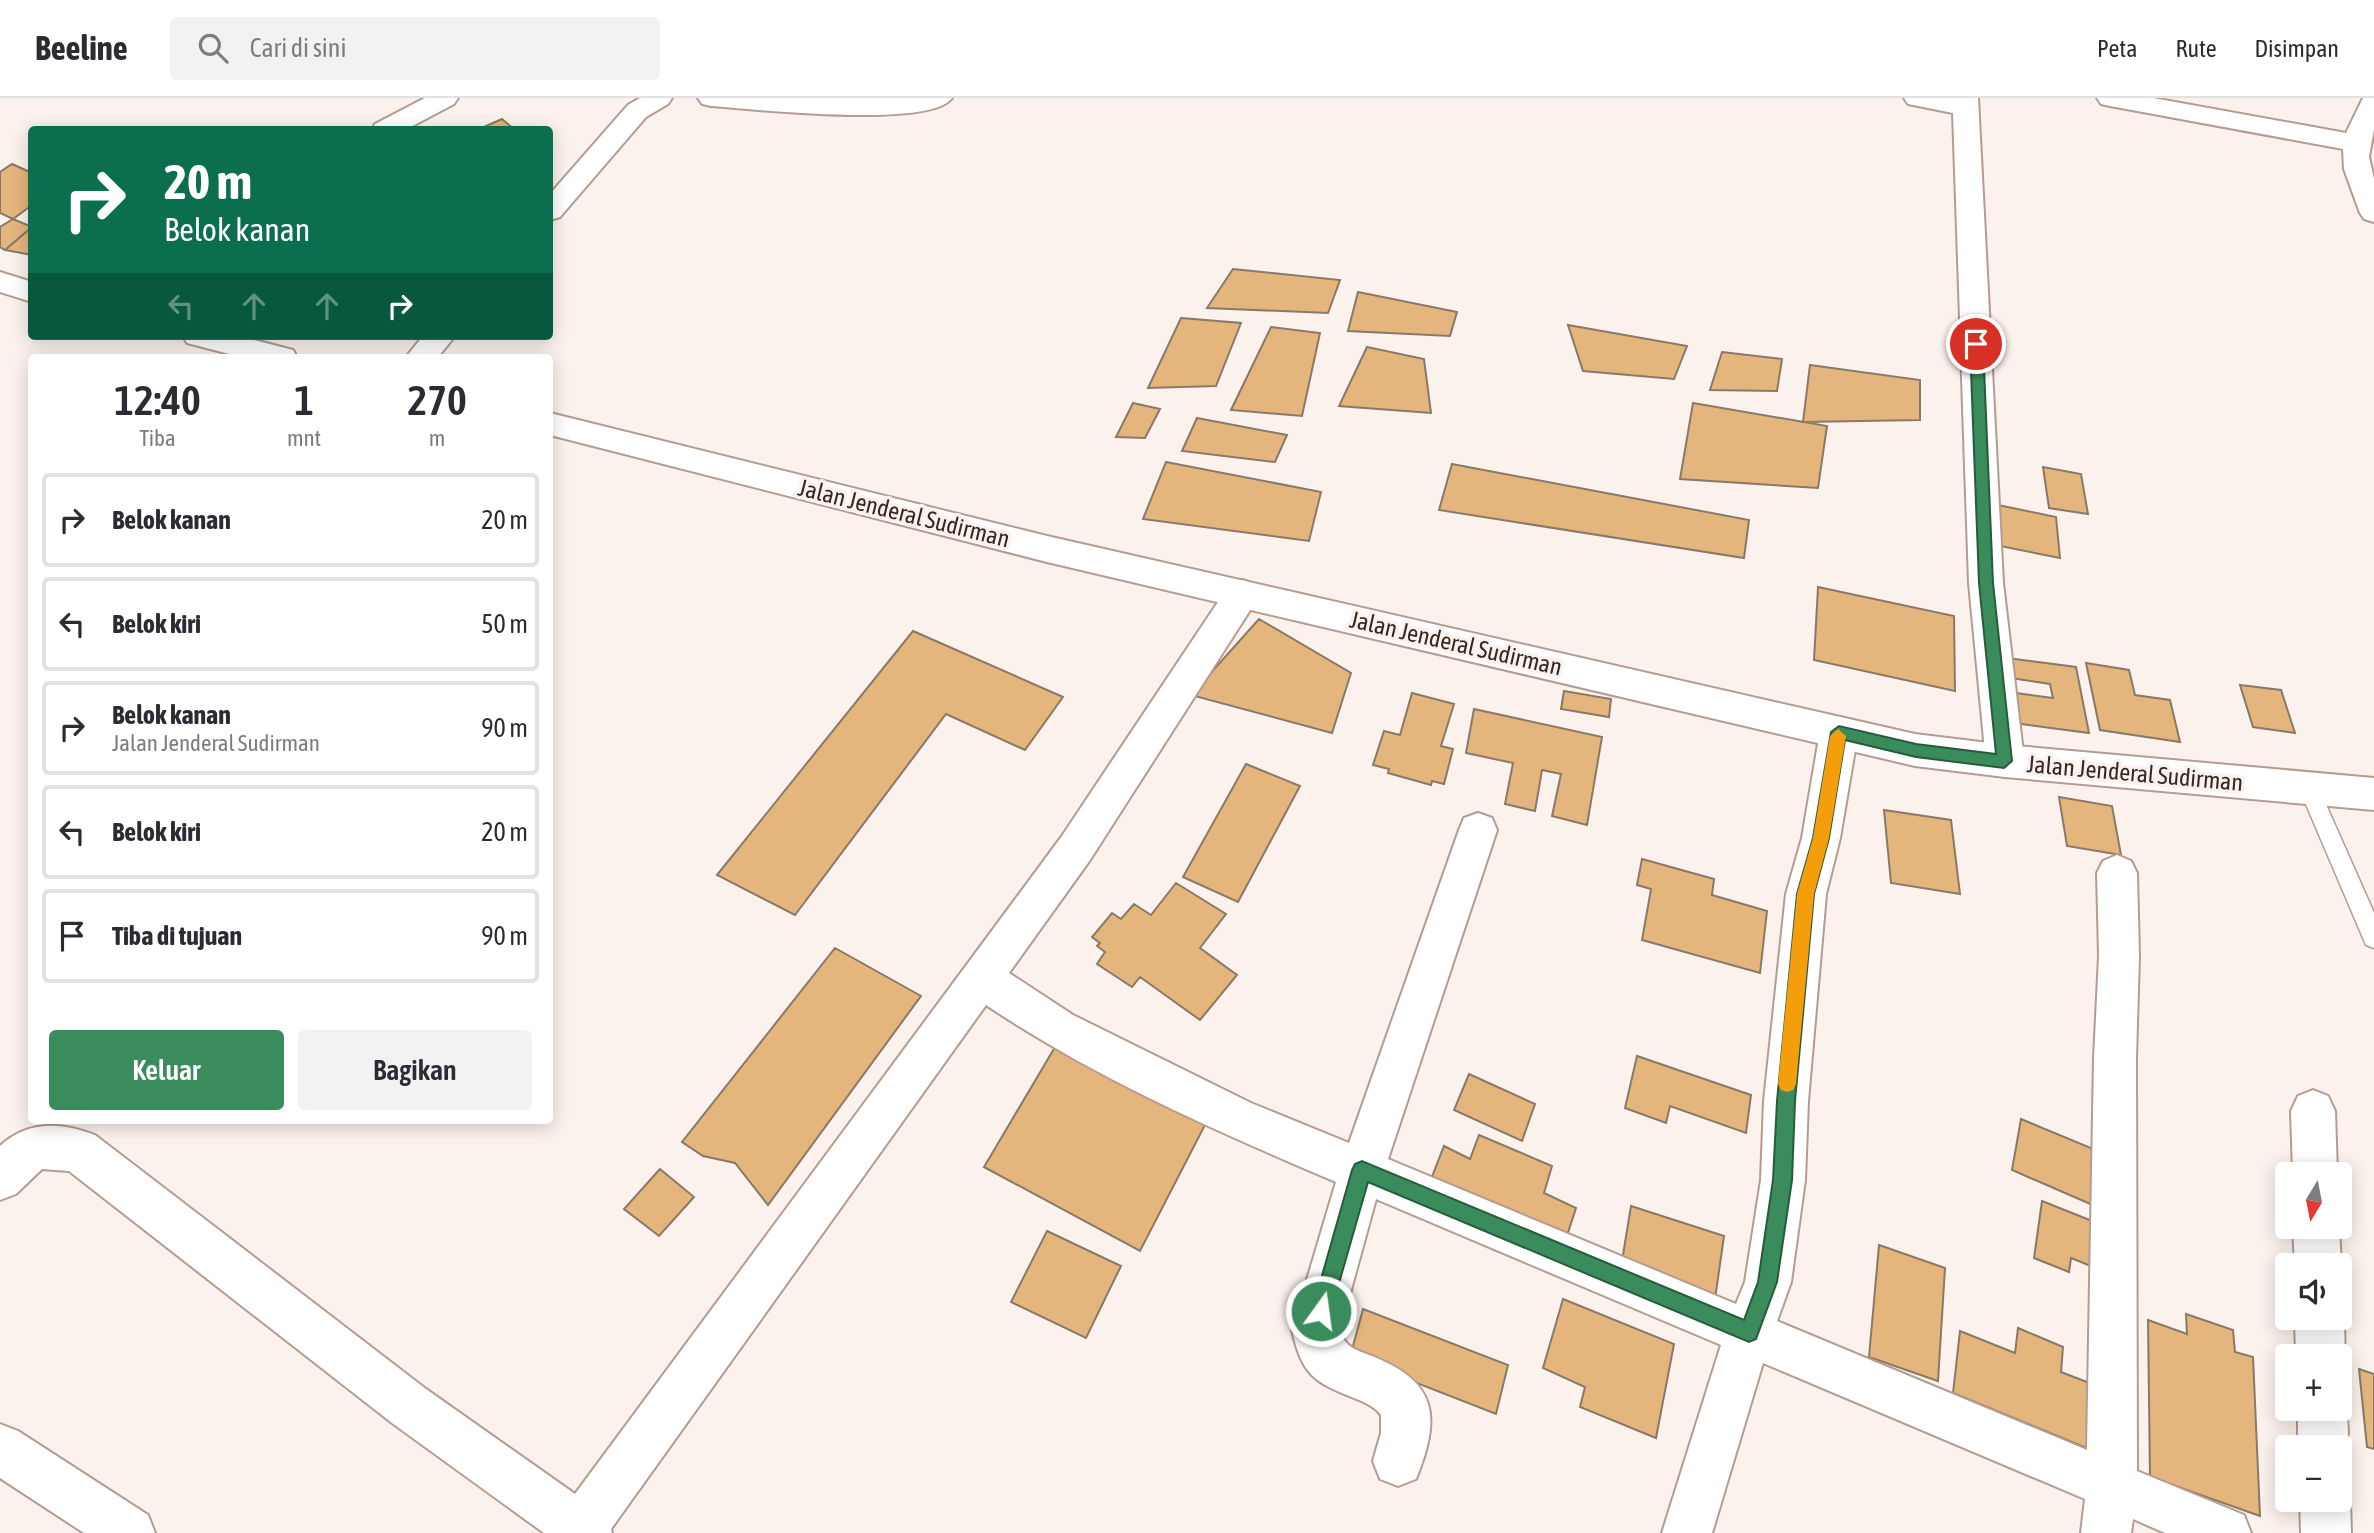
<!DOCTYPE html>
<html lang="id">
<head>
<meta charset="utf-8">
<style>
  :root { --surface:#fff; --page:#f2f2f3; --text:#2b2b33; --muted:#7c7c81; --line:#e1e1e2; --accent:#3b8c5d }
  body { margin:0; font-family:"Asap Condensed",sans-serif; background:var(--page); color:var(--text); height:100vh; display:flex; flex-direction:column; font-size:26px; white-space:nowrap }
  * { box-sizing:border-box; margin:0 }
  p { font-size:23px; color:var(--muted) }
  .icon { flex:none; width:38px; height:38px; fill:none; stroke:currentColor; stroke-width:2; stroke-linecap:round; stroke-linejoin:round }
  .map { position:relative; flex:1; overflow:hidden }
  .details { position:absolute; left:28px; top:256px; width:525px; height:770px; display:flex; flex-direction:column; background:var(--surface); border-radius:7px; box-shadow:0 4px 18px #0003 }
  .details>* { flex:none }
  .banner { position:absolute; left:28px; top:28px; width:525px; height:214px; border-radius:7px; box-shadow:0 4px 18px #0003; background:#0b6e4f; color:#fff; overflow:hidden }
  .needle { width:46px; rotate:190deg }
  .tools { position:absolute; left:2275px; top:1064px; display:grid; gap:14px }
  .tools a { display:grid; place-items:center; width:77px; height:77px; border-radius:7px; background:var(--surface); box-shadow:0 4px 18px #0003; font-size:35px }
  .pin { position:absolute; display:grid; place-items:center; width:60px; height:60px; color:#fff; margin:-30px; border:4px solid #fff; border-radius:50%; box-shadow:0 2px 7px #0007 }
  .me { position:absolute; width:77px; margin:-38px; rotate:14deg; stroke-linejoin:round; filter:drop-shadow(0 0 5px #0008) }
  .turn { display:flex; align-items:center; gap:24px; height:147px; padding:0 21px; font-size:32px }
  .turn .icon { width:91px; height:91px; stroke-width:2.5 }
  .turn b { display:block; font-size:49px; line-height:60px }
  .lanes { display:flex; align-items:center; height:66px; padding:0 21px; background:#0003; justify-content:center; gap:35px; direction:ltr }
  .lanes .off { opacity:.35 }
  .eta { display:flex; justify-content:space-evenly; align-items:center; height:119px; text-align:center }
  .eta b { font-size:42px; font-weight:600; line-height:49px }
  .cta { display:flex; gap:14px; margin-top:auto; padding:14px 21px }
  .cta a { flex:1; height:80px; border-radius:7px; background:var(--accent); color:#fff; font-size:28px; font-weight:600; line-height:80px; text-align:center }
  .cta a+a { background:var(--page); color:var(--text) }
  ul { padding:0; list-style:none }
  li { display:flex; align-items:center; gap:21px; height:94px; margin:0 14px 10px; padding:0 7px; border:4px solid var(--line); border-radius:7px }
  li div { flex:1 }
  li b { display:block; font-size:26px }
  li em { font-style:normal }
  header { display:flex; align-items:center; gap:42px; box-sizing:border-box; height:98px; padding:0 35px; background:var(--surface); border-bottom:2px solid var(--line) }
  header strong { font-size:33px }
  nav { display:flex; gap:38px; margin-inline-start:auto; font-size:24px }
  .search { width:490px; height:63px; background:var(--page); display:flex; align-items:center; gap:18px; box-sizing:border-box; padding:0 24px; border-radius:7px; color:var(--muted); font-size:26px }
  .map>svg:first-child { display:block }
  .building { fill:#e5b57e; stroke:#897967; stroke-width:2 }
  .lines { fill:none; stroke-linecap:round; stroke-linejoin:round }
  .lane-casing { stroke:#b49c90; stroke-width:3 }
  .street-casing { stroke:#b49c90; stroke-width:4 }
  .secondary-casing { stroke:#b49c90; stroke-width:4 }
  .lane { fill:#fff; fill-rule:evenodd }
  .street { fill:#fff; fill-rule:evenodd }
  .secondary { fill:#fff; fill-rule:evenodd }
  .route { fill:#3b8c5d; stroke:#265b3c; stroke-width:2 }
  .slow { fill:#f59e0b }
  .labels { text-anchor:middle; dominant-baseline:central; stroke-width:7; stroke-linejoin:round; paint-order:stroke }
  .street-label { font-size:24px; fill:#322924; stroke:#fcf2ed }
</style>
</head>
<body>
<header>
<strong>Beeline</strong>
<div class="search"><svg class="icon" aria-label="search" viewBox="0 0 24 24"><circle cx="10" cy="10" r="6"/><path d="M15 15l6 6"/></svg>Cari di sini</div>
<nav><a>Peta</a><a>Rute</a><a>Disimpan</a></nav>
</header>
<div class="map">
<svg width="2374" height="1435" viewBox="0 0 2374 1435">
  <rect width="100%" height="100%" fill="#fcf2ed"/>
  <!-- building -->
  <path class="building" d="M502,21L515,32H477Z
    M12,66L32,75V107L13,121L0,115V74Z
    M13,121L32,129L5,152L0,149V129Z
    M32,129V157L5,152Z
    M1233,171L1340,182L1328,215L1207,210Z
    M1358,194L1457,214L1450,238L1348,233Z
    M1181,220L1241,225L1216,288L1148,290Z
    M1568,227L1687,248L1674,281L1583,273Z
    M1271,229L1320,235L1302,318L1231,312Z
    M1367,249L1424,261L1431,315L1339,308Z
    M1722,254L1782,261L1777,293L1710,292Z
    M1810,267L1920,282V322L1803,324Z
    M1133,305L1160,311L1145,340L1116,339Z
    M1693,305L1827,328L1818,390L1680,381Z
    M1197,320L1287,337L1275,364L1182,353Z
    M1166,364L1321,394L1309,443L1143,421Z
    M1452,366L1749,422L1744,460L1439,412Z
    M2043,369L2081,376L2088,416L2049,410Z
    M1998,407L2056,419L2060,460L2000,448Z
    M1818,489L1954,518L1955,593L1814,562Z
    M1259,521L1351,575L1332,635L1191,597Z
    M913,533L1063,599L1025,652L946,616L795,817L717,777Z
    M2007,560L2076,569L2089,635L2014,625L2009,594L2053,600L2050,586L2011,580Z
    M2086,565L2129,572L2135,597L2170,602L2180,644L2100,632Z
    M2240,587L2281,592L2295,635L2253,629Z
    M1564,593L1611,601L1609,619L1561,611Z
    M1412,595L1454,606L1441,648L1453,651L1444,686L1432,683L1431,687L1388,675L1389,671L1373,667L1384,633L1400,637Z
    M1474,611L1602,639L1587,727L1552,718L1561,676L1542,672L1535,713L1505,706L1513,665L1466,655Z
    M1246,666L1300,688L1238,804L1183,779Z
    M2059,699L2112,708L2121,757L2067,748Z
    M1884,712L1951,722L1960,796L1891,785Z
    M1642,761L1714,781L1712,797L1767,813L1760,875L1642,842L1651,791L1637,787Z
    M1176,785L1226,816L1200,850L1237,877L1200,922L1140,879L1132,889L1097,866L1105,854L1097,848L1100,845L1092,839L1112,815L1121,821L1134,806L1151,817Z
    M835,850L921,898L768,1107L735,1065L703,1058L682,1044Z
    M1055,949L1206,1025L1140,1153L984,1069Z
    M1637,958L1751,997L1746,1035L1670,1008L1666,1025L1625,1010Z
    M1469,976L1535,1006L1522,1043L1454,1012Z
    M2021,1021L2103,1055L2095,1108L2012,1072Z
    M1479,1037L1552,1068L1544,1095L1576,1110L1562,1153L1428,1089L1444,1048L1470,1061Z
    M660,1071L694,1099L659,1138L624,1111Z
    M2042,1103L2107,1129L2103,1173L2071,1160L2069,1174L2034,1160Z
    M1631,1108L1724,1138L1715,1201L1621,1169Z
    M1047,1133L1121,1168L1086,1240L1011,1204Z
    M1879,1147L1945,1170L1938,1283L1869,1259Z
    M1563,1201L1674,1246L1656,1340L1580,1309L1585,1289L1543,1270Z
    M1363,1211L1508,1267L1496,1316L1350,1259Z
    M2186,1216L2233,1232L2235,1254L2253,1259L2260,1418L2150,1379L2148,1222L2187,1236Z
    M2018,1230L2063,1249L2061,1274L2105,1291L2101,1356L1953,1295L1960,1233L2015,1255Z
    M2359,1271L2374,1276V1351L2367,1349Z"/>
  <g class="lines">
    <defs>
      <path id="lane" d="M2309,681L2316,684L2374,815V850L2366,847L2299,690L2302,684Z"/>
      <path id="street" d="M425,0H458L454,6L405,32H371L375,26Z
        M640,0H672L668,6L646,19L560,119L550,122V96L628,7Z
        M698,0H952C931,31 751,11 711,8L702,6Z
        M1904,0H1978L2003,485L2024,663L2018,674L2005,679L1992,674L1986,663L1969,485L1953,15L1908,6Z
        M2097,0H2153L2346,35L2363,0H2374V31L2369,59L2374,81V124L2364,121L2360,115L2344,71L2343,51L2110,8L2101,6Z
        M423,238H455L438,259H406Z
        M1242,482L1254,486L1259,496L1254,506L1090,762L1009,875L1073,917L1251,1005L1349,1045L1459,732L1464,720L1478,715L1492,720L1497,732L1388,1061L1736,1206L1745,1184L1761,1082L1764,1003L1786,796L1802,740L1820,634L1826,623L1839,619L1852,623L1858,634L1840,740L1826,796L1808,1003L1805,1082L1791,1184L1777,1223L2087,1352L2094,960L2099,858L2097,775L2103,763L2117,757L2131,763L2137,775L2139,858L2136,960L2137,1373L2244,1417L2251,1435H2165L2133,1421L2131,1435H2081L2085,1401L1763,1265L1712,1435H1662L1721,1247L1376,1101L1340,1232C1344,1249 1356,1252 1372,1258C1438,1284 1441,1319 1416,1381L1398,1388L1380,1381L1373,1363L1381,1335V1317C1374,1308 1364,1304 1354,1300C1313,1284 1302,1276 1292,1232L1336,1084C1216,1033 1095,980 986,907L611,1431L612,1435H544L392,1325L69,1073L42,1071L16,1096L0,1102V1048C28,1022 61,1024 95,1037L426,1291L575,1396L1062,738L1230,486Z
        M2313,992L2328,998L2335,1013L2337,1076H2293L2291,1013L2298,998Z
        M2293,1129H2339L2341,1167L2340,1170V1167H2295Z
        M2340,1213C2346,1228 2346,1253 2340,1268V1258H2296L2295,1220H2340Z
        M2340,1295C2349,1318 2352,1345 2340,1367V1349H2298V1311H2340Z
        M0,1326L18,1333L148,1417L155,1435H84L0,1380Z
        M2340,1383L2350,1402L2351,1435H2301L2300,1402H2340Z"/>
      <path id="secondary" d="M0,174L32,184V204L0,194Z
        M183,238H239L293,252L297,259H241L187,245Z
        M550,315L1047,438L1915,636L2005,647L2374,680V712L2005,679L1915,668L1047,464L550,337Z"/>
    </defs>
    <!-- lane casing -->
    <use href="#lane" class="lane-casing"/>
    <!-- street casing -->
    <use href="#street" class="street-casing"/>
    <!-- secondary casing -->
    <use href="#secondary" class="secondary-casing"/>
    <!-- lane -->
    <use href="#lane" class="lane"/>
    <!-- street -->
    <use href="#street" class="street"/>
    <!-- secondary -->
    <use href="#secondary" class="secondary"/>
  </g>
  <!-- route -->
  <path class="route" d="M1976,241L1983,246L1993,485L2012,663L2004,670L1916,659L1845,642L1829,740L1814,796L1795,1003L1792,1082L1777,1184L1756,1241L1749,1244L1368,1084L1331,1213L1328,1219L1321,1222L1314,1219L1312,1213L1352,1072L1355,1066L1362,1063L1744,1222L1758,1184L1773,1082L1777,1003L1797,796L1813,740L1831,634L1839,628L1916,646L1996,656L1979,485L1970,246Z"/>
  <!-- slow -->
  <path class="slow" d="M1838,631L1846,638L1829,740L1814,796L1796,986L1793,992L1787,994L1781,992L1778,986L1797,796L1813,740L1830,638Z"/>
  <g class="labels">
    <!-- street labels -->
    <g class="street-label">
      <text transform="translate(904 415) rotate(14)">Jalan Jenderal Sudirman</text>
      <text transform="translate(1456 545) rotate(13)">Jalan Jenderal Sudirman</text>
      <text transform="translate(2135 675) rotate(5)">Jalan Jenderal Sudirman</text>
    </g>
  </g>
</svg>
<div class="tools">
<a><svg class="needle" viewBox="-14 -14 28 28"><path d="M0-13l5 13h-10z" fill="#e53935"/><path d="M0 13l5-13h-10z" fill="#7c7c81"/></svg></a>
<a><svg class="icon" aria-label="sound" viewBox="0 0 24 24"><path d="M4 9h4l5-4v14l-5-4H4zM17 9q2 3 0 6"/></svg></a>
<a>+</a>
<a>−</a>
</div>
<div class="pin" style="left:1976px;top:246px;background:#d93025"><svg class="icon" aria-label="arrive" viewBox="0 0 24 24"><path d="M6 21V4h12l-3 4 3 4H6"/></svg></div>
<svg class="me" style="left:1321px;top:1213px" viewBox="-20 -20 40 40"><circle r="17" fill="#3b8c5d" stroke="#fff" stroke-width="3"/><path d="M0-11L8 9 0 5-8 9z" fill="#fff"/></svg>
<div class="banner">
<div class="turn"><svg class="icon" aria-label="right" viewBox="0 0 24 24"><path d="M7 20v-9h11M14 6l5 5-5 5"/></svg><div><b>20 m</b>Belok kanan</div></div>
<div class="lanes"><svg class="icon off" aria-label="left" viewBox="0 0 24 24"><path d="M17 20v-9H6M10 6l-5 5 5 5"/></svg><svg class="icon off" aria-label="ahead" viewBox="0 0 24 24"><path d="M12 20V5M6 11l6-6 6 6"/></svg><svg class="icon off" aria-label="ahead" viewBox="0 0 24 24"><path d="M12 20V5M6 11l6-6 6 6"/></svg><svg class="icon" aria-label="right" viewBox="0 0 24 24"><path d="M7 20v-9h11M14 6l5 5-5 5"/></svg></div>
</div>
<section class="details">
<div class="eta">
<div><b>12:40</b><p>Tiba</p></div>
<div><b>1</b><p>mnt</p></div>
<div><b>270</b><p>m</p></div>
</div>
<ul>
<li><svg class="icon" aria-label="right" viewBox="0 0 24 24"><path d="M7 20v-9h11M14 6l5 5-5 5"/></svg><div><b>Belok kanan</b></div><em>20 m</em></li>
<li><svg class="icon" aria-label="left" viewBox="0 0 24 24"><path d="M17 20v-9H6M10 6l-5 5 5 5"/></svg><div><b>Belok kiri</b></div><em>50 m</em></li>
<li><svg class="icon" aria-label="right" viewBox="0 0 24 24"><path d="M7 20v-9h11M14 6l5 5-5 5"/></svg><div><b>Belok kanan</b><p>Jalan Jenderal Sudirman</p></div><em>90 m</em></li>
<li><svg class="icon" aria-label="left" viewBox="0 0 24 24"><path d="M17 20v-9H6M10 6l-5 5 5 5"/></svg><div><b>Belok kiri</b></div><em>20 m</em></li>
<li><svg class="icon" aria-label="arrive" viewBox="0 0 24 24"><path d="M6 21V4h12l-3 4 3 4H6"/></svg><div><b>Tiba di tujuan</b></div><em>90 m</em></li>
</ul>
<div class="cta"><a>Keluar</a><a>Bagikan</a></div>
</section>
</div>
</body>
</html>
